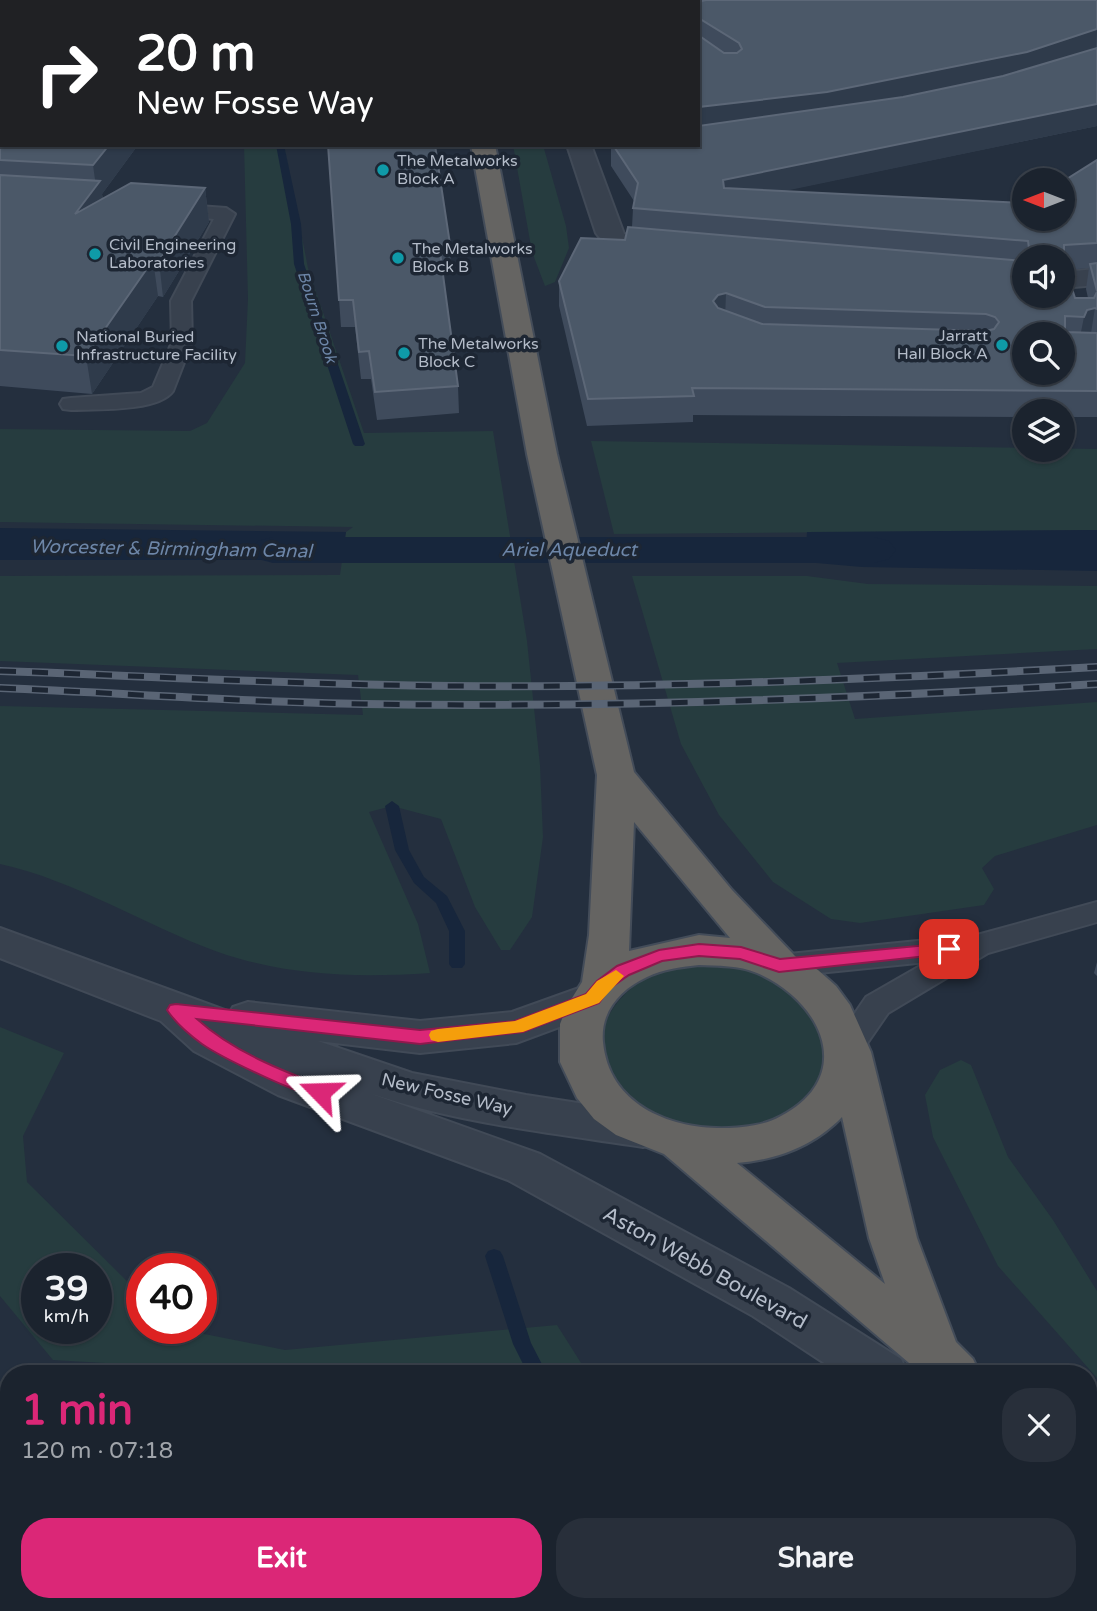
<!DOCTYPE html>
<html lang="en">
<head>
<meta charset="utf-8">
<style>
  :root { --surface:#1b232e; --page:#282f3a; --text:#f1f3f6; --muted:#a0a4aa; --line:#39404a; --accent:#db2777 }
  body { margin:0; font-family:"Varela Round",sans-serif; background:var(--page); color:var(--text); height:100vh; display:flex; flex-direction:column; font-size:26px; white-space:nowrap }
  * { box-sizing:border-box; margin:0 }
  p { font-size:23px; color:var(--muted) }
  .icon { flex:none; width:38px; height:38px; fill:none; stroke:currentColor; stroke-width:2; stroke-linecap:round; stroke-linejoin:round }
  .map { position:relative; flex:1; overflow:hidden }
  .sheet { position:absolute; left:0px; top:1365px; width:1097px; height:247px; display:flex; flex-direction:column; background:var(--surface); border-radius:28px 28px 0 0; box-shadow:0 2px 5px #0004,0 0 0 2px var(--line) }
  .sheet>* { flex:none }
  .top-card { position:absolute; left:0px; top:0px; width:700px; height:147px; box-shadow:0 2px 5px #0004,0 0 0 2px var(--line); background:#202124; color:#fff; overflow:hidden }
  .needle { width:46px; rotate:270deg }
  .fabs { position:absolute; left:1012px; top:168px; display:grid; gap:14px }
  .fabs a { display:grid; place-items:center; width:63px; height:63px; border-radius:50%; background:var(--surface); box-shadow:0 2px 5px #0004,0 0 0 2px var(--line); font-size:35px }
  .speed { position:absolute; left:21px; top:1253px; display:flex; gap:14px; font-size:35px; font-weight:700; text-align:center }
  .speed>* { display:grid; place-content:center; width:91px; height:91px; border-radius:50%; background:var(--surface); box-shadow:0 2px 5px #0004,0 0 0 2px var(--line); line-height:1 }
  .speed small { font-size:18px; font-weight:400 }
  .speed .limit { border:10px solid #d22; background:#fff; color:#111 }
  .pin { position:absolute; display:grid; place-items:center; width:60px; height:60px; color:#fff; margin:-30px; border-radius:14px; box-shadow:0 4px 10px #0006 }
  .me { position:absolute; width:77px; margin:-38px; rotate:292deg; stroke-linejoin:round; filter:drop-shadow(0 0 5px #0008) }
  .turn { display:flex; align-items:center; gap:24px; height:147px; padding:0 21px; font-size:32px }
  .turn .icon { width:91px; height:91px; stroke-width:2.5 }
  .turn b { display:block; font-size:49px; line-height:60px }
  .round { display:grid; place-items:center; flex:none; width:74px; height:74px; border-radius:28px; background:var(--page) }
  .head { display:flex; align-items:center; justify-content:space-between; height:119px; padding:0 21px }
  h1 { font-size:42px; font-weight:700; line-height:52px; color:var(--accent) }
  .cta { display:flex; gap:14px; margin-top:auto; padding:14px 21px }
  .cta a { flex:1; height:80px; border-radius:28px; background:var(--accent); color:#fff; font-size:28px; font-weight:700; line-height:80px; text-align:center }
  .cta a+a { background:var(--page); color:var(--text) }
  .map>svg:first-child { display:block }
  .green { fill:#263c3f; fill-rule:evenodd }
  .water { fill:#17263c }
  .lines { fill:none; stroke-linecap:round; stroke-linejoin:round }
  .stream { fill:#17263c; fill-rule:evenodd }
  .canal { fill:#17263c; fill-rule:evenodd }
  .service-casing { stroke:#414a57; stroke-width:4 }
  .minor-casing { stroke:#414a57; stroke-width:4 }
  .tertiary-casing { stroke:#414a57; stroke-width:4 }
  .trunk-casing { stroke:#434c59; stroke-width:4 }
  .service { fill:#38414e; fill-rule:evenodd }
  .minor { fill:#38414e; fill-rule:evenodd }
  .tertiary { fill:#38414e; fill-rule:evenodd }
  .trunk { fill:#656462; fill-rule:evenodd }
  .rail-casing { stroke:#5a6575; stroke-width:8 }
  .rail { stroke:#1d2633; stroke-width:5; stroke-dasharray:16; stroke-linecap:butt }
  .wall { fill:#3f4b5c; fill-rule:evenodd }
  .shaded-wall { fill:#2f3b4b }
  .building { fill:#4b5868; stroke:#5c6777; stroke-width:2; fill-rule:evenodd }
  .route { fill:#db2777; stroke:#8e194d; stroke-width:2 }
  .slow { fill:#f59e0b }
  .culture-dot { fill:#0f9aa8; stroke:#1d2633; stroke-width:2.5 }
  .labels { text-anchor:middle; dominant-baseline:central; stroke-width:7; stroke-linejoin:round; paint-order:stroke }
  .far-poi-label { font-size:16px; fill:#b4bcc9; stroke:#1d2633; text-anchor:start }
  .far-water-label { font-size:16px; font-style:italic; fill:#6d86a8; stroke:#1d2633 }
  .street-label { font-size:18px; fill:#b4bcc9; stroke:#1d2633 }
  .water-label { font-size:19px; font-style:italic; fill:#6d86a8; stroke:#1d2633 }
  .near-street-label { font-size:21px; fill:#b4bcc9; stroke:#1d2633 }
</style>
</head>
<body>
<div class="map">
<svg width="1097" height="1611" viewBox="0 0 1097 1611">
  <rect width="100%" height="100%" fill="#242f3e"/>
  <!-- green -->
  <path class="green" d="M244,145H284L308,268L364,433L493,431L527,641L540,765L543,837L532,917L510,950H501L475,907L441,819L392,806L369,812L418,924L430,973C357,978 287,976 218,952C144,925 77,881 0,864V706L363,715L358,675L0,661V576L340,575L346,532L353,527L0,522V429L190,431L207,423L245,363L248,299Z
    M513,145H543L566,226L569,248L555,282L545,286L532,252Z
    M591,441L1097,449V530L614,534Z
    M632,576H807L868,584L1097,586V649L837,663L855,719L1097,702V825L995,856L982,868L994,889L984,905L860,923L831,919L773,882L719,815L681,744Z
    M690,965C717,966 744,966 769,977C806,995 845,1044 816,1084C811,1091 803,1097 798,1104C784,1118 758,1124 739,1126C718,1129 697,1128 676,1122C629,1109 580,1055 614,1007C624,993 638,981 654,974C665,970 679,968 690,965Z
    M0,1027L64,1053L23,1136L27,1182L142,1296V1328H174L285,1350L557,1325L588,1374H106L105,1363L53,1360L0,1296ZM37,1269H96V1328H37Z
    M961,1060L971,1065L1008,1157L1053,1220L1097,1291V1378L998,1266L933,1137L925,1095L940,1070Z
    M9,1563V1603H78L77,1611H58L57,1604L0,1611V1564Z
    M108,1603H726L730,1611H107Z"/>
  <!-- water -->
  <path class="water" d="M0,528L346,532L341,560H0Z
    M1097,530V571L862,567L805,562L807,532Z"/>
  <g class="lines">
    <!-- stream -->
    <path class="stream" d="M325,0H334L323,2Z
      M276,145H284L301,224L304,264L365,444L363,446H355L353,444L294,264L291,224Z
      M392,801L399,806L409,850L424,877L447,896L465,931V964L462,968H452L449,964V931L436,903L414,883L395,850L385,806Z
      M494,1249L500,1251L503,1256L531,1343L547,1374H528L513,1344L485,1256L488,1251Z
      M650,1603H672L675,1611H654Z"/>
    <!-- canal -->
    <path class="canal" d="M273,537H874L889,541L896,550L889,559L874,563H273L258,559L251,550L258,541Z"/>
    <defs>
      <path id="service" d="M276,0H295L275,2Z
        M0,121H2V131H0Z
        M171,204L226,208L235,214L191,301L192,342L173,391C158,412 96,409 71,410L63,409L60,404L63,399L71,398L141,393L153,387L172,342L171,301L214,219L164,214L162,210Z
        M1097,902V922L988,953L888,1013L859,1055L848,1059L837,1055L832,1047L866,997L927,962L779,977L768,974L764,966L768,958L779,955L977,935Z"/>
      <path id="minor" d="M584,0H606L583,2Z
        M567,145H591L624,234L677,240L681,246L677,252L668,254L607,247L596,233Z
        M1097,269V285L1062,288V272Z"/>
      <path id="tertiary" d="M0,928L230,1012L233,1007L248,1002L420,1021L512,1012L593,983L608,987L614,998L608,1009L516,1043L420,1053L318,1041L412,1073L526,1095L643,1113L659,1118L666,1130L659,1142L643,1147C552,1133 457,1123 369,1093L540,1154L789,1288L901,1359L908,1374H841L753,1316L508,1180L278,1095L194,1051L161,1021L0,958Z"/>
      <path id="trunk" d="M493,0H513L492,2Z
        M471,145H495L557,454L634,772L732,890L795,956L818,970L836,986L850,1005L871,1052L917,1238L956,1342L973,1359L980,1374H922L664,1154L616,1135L594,1119L577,1098L560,1062V1024L567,1006L582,982L589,935L597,775L527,454ZM634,822L730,938L699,935L629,951ZM699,965C718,966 739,965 757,973C822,1001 857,1076 781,1116C765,1125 747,1127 729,1128C672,1130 609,1106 603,1042C600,1011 621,989 647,977C663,969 682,967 699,965ZM842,1117L869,1238L885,1284L737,1163C776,1160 814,1146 842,1117Z
        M1088,1483L1097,1486V1538L1088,1534Z"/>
    </defs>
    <!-- service casing -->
    <use href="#service" class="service-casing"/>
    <!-- minor casing -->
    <use href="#minor" class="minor-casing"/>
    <!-- tertiary casing -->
    <use href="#tertiary" class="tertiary-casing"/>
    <!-- trunk casing -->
    <use href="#trunk" class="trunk-casing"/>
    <!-- service -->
    <use href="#service" class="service"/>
    <!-- minor -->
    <use href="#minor" class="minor"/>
    <!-- tertiary -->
    <use href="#tertiary" class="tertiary"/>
    <!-- trunk -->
    <use href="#trunk" class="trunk"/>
    <defs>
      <path id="rail" d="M0,671C151,676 301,685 452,686C667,688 882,679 1097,667
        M0,688C121,693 242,702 364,704C608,708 853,699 1097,684"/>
    </defs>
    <!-- rail casing -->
    <use href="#rail" class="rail-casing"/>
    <!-- rail -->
    <use href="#rail" class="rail"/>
  </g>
  <!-- wall -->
  <path class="wall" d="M0,0L2,2V120H0Z
    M333,0H472L469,2H333Z
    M1097,0V126L782,191L1024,219L1097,160V417H1062V411H1024V417L693,415V422L587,426L559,306V281L625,240L632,227L633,208L634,201L611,166V145H698V2ZM1024,257H1062L1024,296ZM1089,268L1086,289L1088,298H1075L1066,270Z
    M0,138L138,145L102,194L103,199L205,188L209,222L163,297L158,296L92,394L0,386Z
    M328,145L450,244L451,270L442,271L458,386L459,413L377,420L371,379H361L355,327H341Z
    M1097,962V976L1094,973Z
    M0,1408H9V1563L0,1564Z"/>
  <!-- shaded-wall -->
  <path class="shaded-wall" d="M439,0H472L469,2H437Z
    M700,19L699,41H698V20Z
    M1097,29L1096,50L1023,74L825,114L698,130L699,107Z
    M1097,104V126L722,204L723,180Z
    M109,145H138L102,194L105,216L75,214L96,187L93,165Z
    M205,188L209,222L163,297L159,261Z
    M153,260L158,296L92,394L86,356Z
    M726,293L725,319L713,301L718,295Z
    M1095,308L1091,333L1079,342L1084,317L1087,310Z"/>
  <!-- building -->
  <path class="building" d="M0,0H175L177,2H2V88H0Z
    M369,0H439L437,2H378Z
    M603,0H697V2L706,0H1097V29L1027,52L827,92L699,107L698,110V35L724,53H737L742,49L739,43L700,19L698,20V2H602Z
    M1097,48V104L723,180L724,188L1024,203V219H1062V182L1097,160V243L1064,245V263L1075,298H1094L1097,292V309L1095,308L1087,310L1084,317L1065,316V332L1097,333V391L692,388L694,396L588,399L559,281L581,238L625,240L628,227L1024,261V296H1062V257H1030L1028,241L633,208L638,183L613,145H698V126L903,97L1003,76ZM726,293L765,307L986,314L995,317L999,322L994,329L986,331L762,324L718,308L713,301L718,295ZM1024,334H1062V373H1024Z
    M2,136V145H109L93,165L0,160V138Z
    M328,145H435L450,244L439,245L458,386L375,392L369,351L359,352L353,300H339Z
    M0,175L100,181L75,214L131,183L205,188L159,261L153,260L86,356L0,350Z
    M1097,263V291L1090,264Z
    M0,1408H9V1523L0,1524Z"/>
  <!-- route -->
  <path class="route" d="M949,943L958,949L955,953L779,972L740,959L699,956L662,961L629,975L609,989L599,1003L523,1032L420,1044L197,1019C232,1051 282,1071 326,1087L329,1092L326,1097C311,1102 219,1056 202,1044C191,1036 175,1022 167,1010L170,1005L176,1004L420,1030L515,1021L586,994L597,981L617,966L659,950L699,944L741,947L780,959Z"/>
  <!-- slow -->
  <path class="slow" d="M616,970L624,976L599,1003L523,1032L438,1042L431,1040L429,1035L431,1031L438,1029L515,1021L586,994L597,981Z"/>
  <!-- markers -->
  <g class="culture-dot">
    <circle cx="383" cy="170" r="7"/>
    <circle cx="95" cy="254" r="7"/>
    <circle cx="398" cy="258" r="7"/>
    <circle cx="1002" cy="345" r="7"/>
    <circle cx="62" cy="346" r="7"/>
    <circle cx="404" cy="353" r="7"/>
  </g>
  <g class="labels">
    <!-- far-poi labels -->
    <g class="far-poi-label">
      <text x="397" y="161">The Metalworks<tspan x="397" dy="18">Block A</tspan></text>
      <text x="109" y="245">Civil Engineering<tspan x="109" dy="18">Laboratories</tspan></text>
      <text x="412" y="249">The Metalworks<tspan x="412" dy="18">Block B</tspan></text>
      <text x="988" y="336" text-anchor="end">Jarratt<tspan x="988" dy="18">Hall Block A</tspan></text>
      <text x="76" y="337">National Buried<tspan x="76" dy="18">Infrastructure Facility</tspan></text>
      <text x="418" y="344">The Metalworks<tspan x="418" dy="18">Block C</tspan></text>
    </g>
    <!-- far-water labels -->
    <g class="far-water-label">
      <text transform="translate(317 317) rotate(72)">Bourn Brook</text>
    </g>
    <!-- street labels -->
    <g class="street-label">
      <text transform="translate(447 1094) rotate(13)">New Fosse Way</text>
    </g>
    <!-- water labels -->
    <g class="water-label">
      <text transform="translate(171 549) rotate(1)">Worcester &amp; Birmingham Canal</text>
      <text x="569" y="550">Ariel Aqueduct</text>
    </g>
    <!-- near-street labels -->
    <g class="near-street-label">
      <text transform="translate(705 1268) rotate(29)">Aston Webb Boulevard</text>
    </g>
  </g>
</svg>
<div class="fabs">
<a><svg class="needle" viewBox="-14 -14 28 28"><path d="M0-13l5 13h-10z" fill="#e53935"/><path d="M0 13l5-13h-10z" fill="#a0a4aa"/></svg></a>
<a><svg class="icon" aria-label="sound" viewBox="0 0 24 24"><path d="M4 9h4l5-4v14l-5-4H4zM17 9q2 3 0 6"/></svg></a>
<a><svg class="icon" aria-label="search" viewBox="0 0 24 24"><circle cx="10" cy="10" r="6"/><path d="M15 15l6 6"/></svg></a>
<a><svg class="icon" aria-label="layers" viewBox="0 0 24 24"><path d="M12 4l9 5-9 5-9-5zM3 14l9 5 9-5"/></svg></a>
</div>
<div class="speed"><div>39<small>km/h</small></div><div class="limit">40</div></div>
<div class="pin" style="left:949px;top:949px;background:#d93025"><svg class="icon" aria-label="arrive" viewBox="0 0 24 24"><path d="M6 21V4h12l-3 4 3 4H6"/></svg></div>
<svg class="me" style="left:320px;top:1092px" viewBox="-20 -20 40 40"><path d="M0-17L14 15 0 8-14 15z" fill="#db2777" stroke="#fff" stroke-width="4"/></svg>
<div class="top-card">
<div class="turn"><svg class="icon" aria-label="right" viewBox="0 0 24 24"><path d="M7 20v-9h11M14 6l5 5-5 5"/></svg><div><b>20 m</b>New Fosse Way</div></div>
</div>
<section class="sheet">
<div class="head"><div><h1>1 min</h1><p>120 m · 07:18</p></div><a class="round"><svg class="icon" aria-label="close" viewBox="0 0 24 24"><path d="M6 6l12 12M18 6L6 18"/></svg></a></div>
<div class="cta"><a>Exit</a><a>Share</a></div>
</section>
</div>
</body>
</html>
